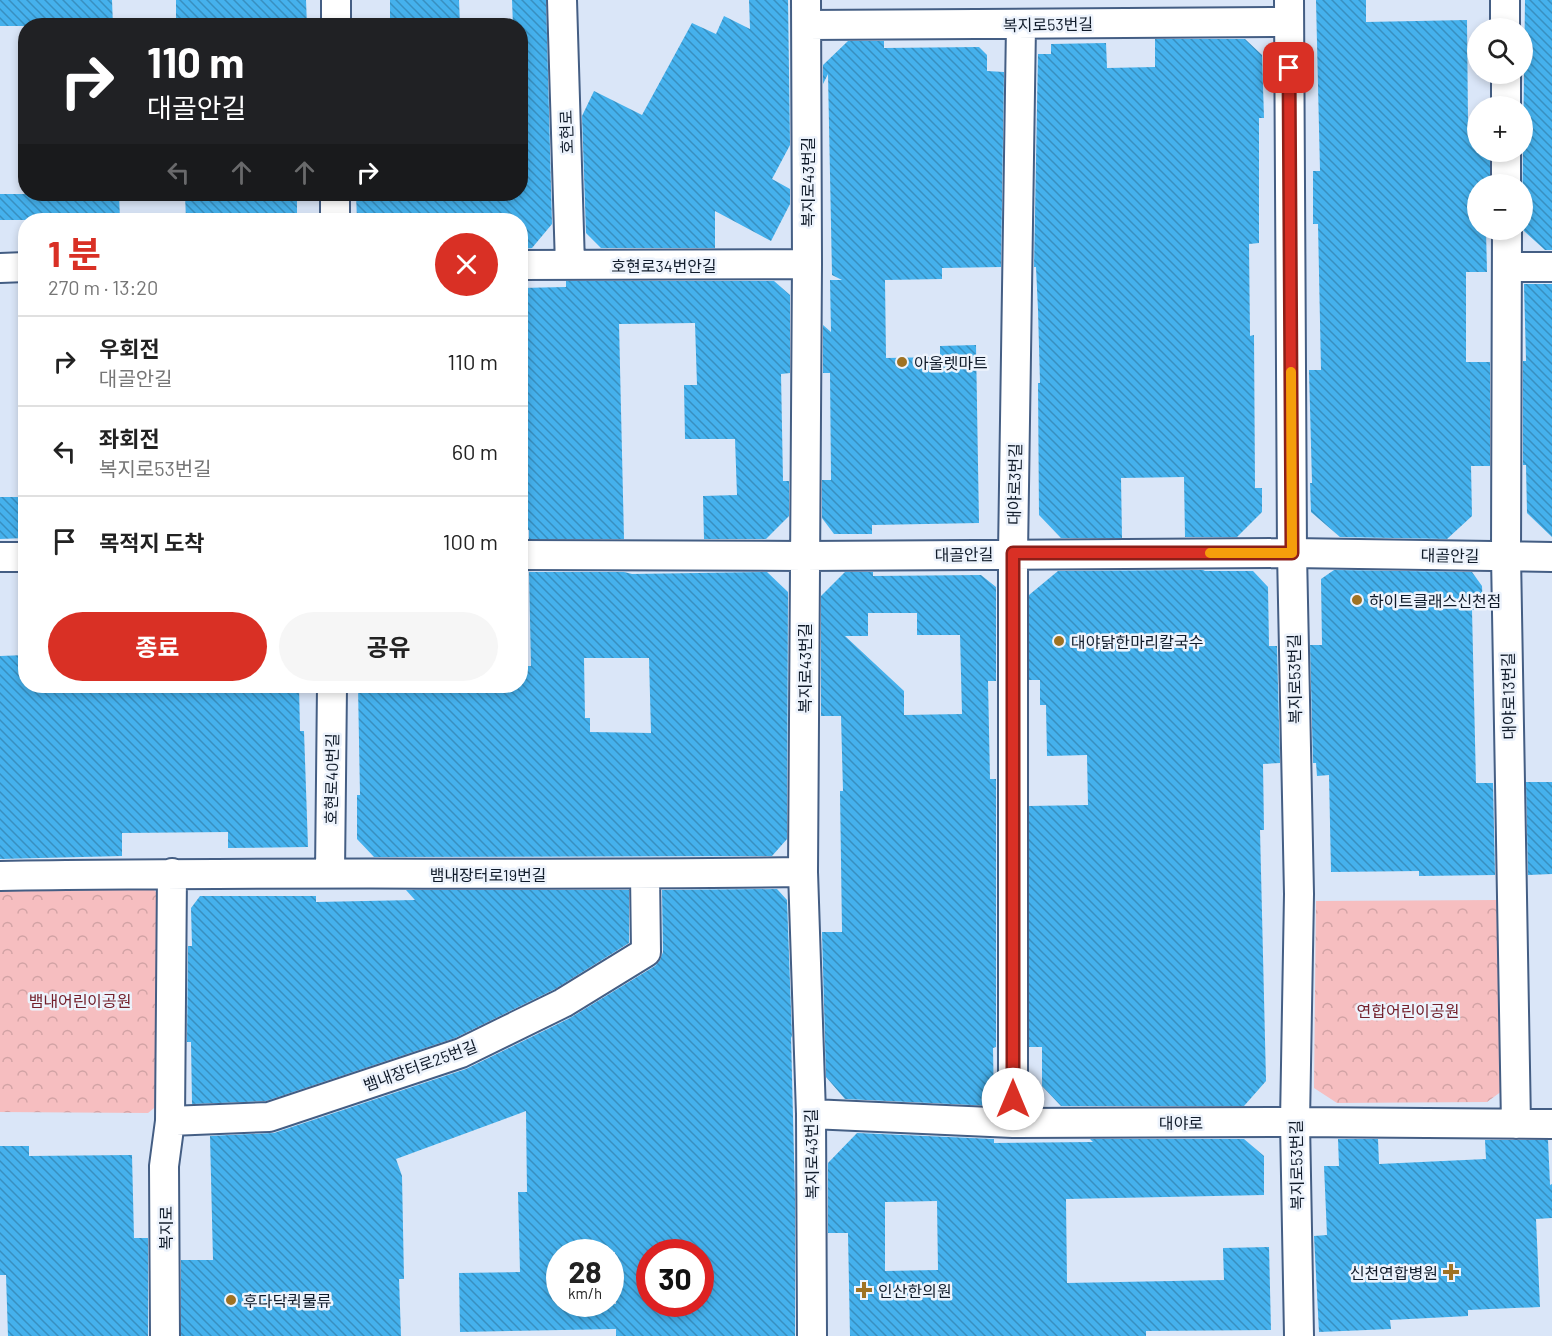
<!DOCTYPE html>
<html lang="ko">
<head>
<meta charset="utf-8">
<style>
  :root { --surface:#fff; --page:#f6f6f6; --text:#222; --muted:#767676; --line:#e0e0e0; --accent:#d93025 }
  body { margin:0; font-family:Barlow,"Noto Sans KR",sans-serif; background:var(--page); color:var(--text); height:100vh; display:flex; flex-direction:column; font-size:22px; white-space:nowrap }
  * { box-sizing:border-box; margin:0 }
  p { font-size:20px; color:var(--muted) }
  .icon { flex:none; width:33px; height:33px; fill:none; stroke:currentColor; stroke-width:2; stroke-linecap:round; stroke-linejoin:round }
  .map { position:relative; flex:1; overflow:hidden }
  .details { position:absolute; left:18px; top:213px; width:510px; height:480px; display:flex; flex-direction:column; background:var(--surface); border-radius:24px; box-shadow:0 3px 9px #0003 }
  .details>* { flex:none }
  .top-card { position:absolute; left:18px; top:18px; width:510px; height:183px; border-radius:24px; box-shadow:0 3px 9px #0003; background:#202124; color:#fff; overflow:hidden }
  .buttons { position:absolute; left:1467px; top:18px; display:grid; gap:12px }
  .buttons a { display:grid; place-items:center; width:66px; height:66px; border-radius:50%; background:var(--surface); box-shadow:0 3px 9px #0003; font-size:30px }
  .speed { position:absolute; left:546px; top:1239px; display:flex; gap:12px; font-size:30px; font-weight:700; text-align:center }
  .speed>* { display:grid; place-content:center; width:78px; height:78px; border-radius:50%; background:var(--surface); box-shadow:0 3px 9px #0003; line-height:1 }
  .speed small { font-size:15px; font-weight:400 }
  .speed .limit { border:9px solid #d22; background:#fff; color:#111 }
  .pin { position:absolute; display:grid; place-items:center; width:51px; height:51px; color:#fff; margin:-26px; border-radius:12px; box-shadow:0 3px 9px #0006 }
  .me { position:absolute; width:66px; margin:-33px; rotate:0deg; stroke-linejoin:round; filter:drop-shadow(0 0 4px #0008) }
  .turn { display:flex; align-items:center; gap:21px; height:126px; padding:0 30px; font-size:27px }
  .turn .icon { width:78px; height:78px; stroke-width:2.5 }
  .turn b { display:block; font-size:42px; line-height:51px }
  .lanes { display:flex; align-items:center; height:57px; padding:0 30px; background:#0003; justify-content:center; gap:30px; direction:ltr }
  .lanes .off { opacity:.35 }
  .round { display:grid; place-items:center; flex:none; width:63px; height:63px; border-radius:32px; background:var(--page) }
  .headline { display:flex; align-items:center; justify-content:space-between; height:102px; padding:0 30px }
  h1 { font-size:36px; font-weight:700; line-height:45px; color:var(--accent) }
  .cta { display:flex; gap:12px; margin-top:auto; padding:12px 30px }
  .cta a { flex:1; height:69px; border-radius:36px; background:var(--accent); color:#fff; font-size:24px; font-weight:700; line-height:69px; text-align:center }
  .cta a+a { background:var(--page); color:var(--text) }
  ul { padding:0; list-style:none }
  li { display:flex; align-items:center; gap:18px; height:90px; padding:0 30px; border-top:2px solid var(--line) }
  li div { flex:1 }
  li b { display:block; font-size:22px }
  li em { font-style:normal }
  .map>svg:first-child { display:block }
  .park { fill:url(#park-crowns) }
  .building { fill:url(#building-back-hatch); fill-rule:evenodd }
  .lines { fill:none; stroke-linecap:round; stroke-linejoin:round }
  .minor-casing { stroke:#445e84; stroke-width:32 }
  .minor { stroke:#fff; stroke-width:28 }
  .route-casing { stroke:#8d1f18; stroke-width:15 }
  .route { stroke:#d93025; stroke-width:10 }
  .slow { stroke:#f59e0b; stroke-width:10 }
  .poi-dot { fill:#9f7223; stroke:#edf3fc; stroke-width:2 }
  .labels { text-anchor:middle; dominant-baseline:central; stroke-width:5; stroke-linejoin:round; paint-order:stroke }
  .street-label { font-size:16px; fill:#101b2a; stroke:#edf3fc }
  .poi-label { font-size:16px; fill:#101b2a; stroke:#edf3fc; text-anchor:start }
  .park-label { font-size:16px; fill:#73202c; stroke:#edf3fc }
</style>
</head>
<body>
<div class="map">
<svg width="1552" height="1336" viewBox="0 0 1552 1336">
  <defs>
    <pattern id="park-crowns" width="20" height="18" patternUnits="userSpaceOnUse" patternTransform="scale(1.5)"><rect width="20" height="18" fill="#f6bec0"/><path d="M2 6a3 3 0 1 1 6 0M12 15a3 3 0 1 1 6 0" fill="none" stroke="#d2a3a5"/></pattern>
    <pattern id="building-back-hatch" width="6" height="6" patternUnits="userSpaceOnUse" patternTransform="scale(1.5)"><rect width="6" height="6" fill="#45b1ed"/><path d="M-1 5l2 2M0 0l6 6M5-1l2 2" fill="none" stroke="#388fc0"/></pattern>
  </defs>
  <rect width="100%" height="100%" fill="#dae6f8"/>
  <!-- park -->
  <path class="park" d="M0,887L152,888L161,897L159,1104L148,1113L0,1112Z
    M1498,900L1502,1091L1487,1102L1337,1103L1314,1088L1316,901Z"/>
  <!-- building -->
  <path class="building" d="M0,0H112L113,26H0Z
    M176,0H306L307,26H176Z
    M390,0H459L460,26H390Z
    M512,0H546L552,224L532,248L520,249L524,238H520V220H357L356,194H520V26H513Z
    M749,0H788L790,145L772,179L790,189V204L771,241L715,211V248H601L586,233L582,116L594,91L642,115L692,23L716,34L724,16L750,29Z
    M1316,0H1366V22L1467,20L1468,123H1478V152H1490V184H1478V230H1486L1487,272H1466V362H1490V466H1471L1472,516L1447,539L1340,537L1311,512L1310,483H1312L1309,370H1321L1318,224H1313V171H1320Z
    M1525,0H1552V250H1545L1523,230L1522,226Z
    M1155,39H1245L1262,55L1264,118H1259V243L1249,244L1250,336L1254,335L1255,488H1262V512L1237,537H1185L1184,477L1121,478L1122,538H1061L1039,515L1038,383H1040L1038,310L1036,267H1034L1038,54H1051V44L1106,43L1107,68L1155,67Z
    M848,41H884V48L979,47L987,55V71L1004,72L1001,267L942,268V279L885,280L886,358L940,357V346L976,345L979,523L872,525V534H834L822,518V480H831L830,373H823V325L831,332L830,280H842L832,275L828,74L823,84V65Z
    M0,194H119L120,220H0Z
    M185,194H297V220H186Z
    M566,281H774L790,295V373L781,374L783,481H789V516L766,539H704L703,496L737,495L735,439H685L684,385H697L695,323L619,324L624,539H529V530L520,531V288L566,287Z
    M1524,284H1552V537L1527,513L1526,465H1523V361H1526Z
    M0,497H26V538L0,539Z
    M1205,570L1203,571H1253L1268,587L1269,646H1277L1280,763L1263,764L1264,830H1260L1266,1081L1244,1106H1061L1042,1086V1047H1029V806L1088,805L1087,755L1047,756L1046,705H1040V680H1029V595L1058,571Z
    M1334,570L1472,572L1482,586L1483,609L1472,610L1476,783H1493L1495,875L1419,876V871L1331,872L1329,775L1317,776L1316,763H1313L1310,645H1322L1321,579Z
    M529,572H624L632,574L767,572L788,592L787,839L772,856L374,857L357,839V795H360L358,686H521V666H531ZM584,658H649L651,733L590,732V718H585Z
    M845,572H873V576L981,575L996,587V681H988L990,779H996V1047L993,1048L994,1106L845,1099L826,1077L822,932H842L840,791H843L841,716H821V596ZM868,613H917V635H960L962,714L904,715V691L845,636H868Z
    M26,655V686H299L300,731H304L308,847L228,848V832L122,833V856L0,859V656Z
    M1526,782H1552V874L1528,875Z
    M777,889L787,900L792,1038L791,1036L795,1198V1336H616V1329L460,1332L459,1273L520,1272L518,1192H527L526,1111L396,1159L402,1176L404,1279H399L401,1336H181V1260H213L210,1136L274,1133L466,1069L570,1018L655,966L660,960L663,952L662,890ZM560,1252H615L616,1304H560ZM650,1252H700V1304H650Z
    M406,890H629V943L555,989L455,1038L266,1101L192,1104L191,1042H187L188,946H192L191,908L200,896H316V902L415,900Z
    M857,1133L994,1139V1143L1093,1142L1090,1139H1244L1264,1156V1195L1066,1199L1067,1283L1224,1280L1223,1248L1269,1247L1271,1330L1146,1331V1336H850L848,1233H828V1163ZM937,1201L938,1270L885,1271V1202Z
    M1338,1139H1378L1379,1164L1486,1159L1485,1140H1548L1550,1185L1552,1184V1218L1536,1219L1540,1307L1468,1310V1316L1390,1320L1391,1329L1319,1332L1314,1236L1327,1235L1324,1166H1339Z
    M0,1146H29V1156L132,1155L134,1238H148V1336H8L6,1275H0Z"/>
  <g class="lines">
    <defs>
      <path id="minor" d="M562,0L570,265
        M806,0L807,264L803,872L811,1114L812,1336
        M1289,0L1292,553L1299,894L1295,1122L1299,1336
        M1505,0V28
        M807,25L1289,22
        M336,26V0
        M1506,74V106
        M1506,152V184
        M335,220V194
        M1507,230L1506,556L1516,1124
        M520,265L807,264
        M1507,267H1552
        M0,268L26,267
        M520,555L804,556L1292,553L1552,557
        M0,557H26
        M330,873L332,686
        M0,876C268,871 536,876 803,872
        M811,1114L1013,1123L1295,1122L1552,1124
        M170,1121L269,1117L461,1053L563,1003L646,952L645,874
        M1013,1123V553L1021,25
        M165,1336L164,1166L170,1121L172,873"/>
    </defs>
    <!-- minor casing -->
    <use href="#minor" class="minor-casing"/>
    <!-- minor -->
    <use href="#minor" class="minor"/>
  </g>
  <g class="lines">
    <defs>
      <path id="route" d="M1013,1099V553H1292L1289,68"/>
    </defs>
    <!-- route casing -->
    <use href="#route" class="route-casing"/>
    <!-- route -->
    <use href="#route" class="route"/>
    <!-- slow -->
    <path class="slow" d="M1210,553H1292L1291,372"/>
  </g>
  <!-- markers -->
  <g class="poi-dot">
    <circle cx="902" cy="362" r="6"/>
    <circle cx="1357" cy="600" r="6"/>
    <circle cx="1059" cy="641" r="6"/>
    <path d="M1448 1263h6v6h6v6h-6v6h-6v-6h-6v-6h6z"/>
    <path d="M861 1281h6v6h6v6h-6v6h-6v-6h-6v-6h6z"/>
    <circle cx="231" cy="1300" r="6"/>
  </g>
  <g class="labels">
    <!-- street labels -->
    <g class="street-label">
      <text transform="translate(1048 24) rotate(-1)">복지로53번길</text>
      <text transform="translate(566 132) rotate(-92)">호현로</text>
      <text transform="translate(807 182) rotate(-90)">복지로43번길</text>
      <text x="664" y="265">호현로34번안길</text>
      <text transform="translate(1014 484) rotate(-89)">대야로3번길</text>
      <text transform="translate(964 554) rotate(-1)">대골안길</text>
      <text transform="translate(1450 555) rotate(1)">대골안길</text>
      <text transform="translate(804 668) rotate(-90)">복지로43번길</text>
      <text transform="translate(1294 679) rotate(-91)">복지로53번길</text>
      <text transform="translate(1508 696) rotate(-91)">대야로13번길</text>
      <text transform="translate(331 779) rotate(-89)">호현로40번길</text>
      <text x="488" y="874">뱀내장터로19번길</text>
      <text transform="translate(420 1065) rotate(-20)">뱀내장터로25번길</text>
      <text x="1181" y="1122">대야로</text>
      <text transform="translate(811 1154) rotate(-91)">복지로43번길</text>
      <text transform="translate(1296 1165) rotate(-91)">복지로53번길</text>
      <text transform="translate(165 1228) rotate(-90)">복지로</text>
    </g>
    <!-- poi labels -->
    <g class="poi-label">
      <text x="914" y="362">아울렛마트</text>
      <text x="1369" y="600">하이트클래스신천점</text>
      <text x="1071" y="641">대야닭한마리칼국수</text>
      <text x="1438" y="1272" text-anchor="end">신천연합병원</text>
      <text x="878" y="1290">인산한의원</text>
      <text x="243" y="1300">후다닥퀵물류</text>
    </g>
    <!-- park labels -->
    <g class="park-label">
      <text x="80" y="1000">뱀내어린이공원</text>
      <text x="1408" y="1010">연합어린이공원</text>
    </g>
  </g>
</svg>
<div class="buttons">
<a><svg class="icon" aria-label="search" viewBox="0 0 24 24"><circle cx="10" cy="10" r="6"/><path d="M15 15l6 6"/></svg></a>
<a>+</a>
<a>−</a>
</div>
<div class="speed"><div>28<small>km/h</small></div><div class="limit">30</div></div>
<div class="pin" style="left:1289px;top:68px;background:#d93025"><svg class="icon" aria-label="arrive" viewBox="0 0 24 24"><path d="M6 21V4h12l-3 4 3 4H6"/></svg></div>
<svg class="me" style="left:1013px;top:1099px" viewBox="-20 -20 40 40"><circle r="19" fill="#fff"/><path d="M0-13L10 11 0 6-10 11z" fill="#d93025"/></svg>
<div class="top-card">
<div class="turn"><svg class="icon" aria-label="right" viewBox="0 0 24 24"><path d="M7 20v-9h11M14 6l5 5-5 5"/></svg><div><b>110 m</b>대골안길</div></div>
<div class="lanes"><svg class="icon off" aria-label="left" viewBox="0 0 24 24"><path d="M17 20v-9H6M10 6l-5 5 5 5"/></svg><svg class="icon off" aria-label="ahead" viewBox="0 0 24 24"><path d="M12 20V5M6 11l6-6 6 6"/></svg><svg class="icon off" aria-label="ahead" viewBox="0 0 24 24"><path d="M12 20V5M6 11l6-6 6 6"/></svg><svg class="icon" aria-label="right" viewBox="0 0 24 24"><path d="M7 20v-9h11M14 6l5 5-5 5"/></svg></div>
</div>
<section class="details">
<div class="headline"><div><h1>1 분</h1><p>270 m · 13:20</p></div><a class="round" style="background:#d93025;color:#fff"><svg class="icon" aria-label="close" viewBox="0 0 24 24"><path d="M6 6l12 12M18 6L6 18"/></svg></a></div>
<ul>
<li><svg class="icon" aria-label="right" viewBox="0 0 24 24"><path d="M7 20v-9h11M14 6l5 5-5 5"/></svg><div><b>우회전</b><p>대골안길</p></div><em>110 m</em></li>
<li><svg class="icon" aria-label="left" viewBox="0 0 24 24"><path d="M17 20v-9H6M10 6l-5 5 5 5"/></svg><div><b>좌회전</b><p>복지로53번길</p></div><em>60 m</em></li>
<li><svg class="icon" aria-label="arrive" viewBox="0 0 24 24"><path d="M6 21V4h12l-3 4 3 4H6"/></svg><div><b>목적지 도착</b></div><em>100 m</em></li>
</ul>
<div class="cta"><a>종료</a><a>공유</a></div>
</section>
</div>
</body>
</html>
